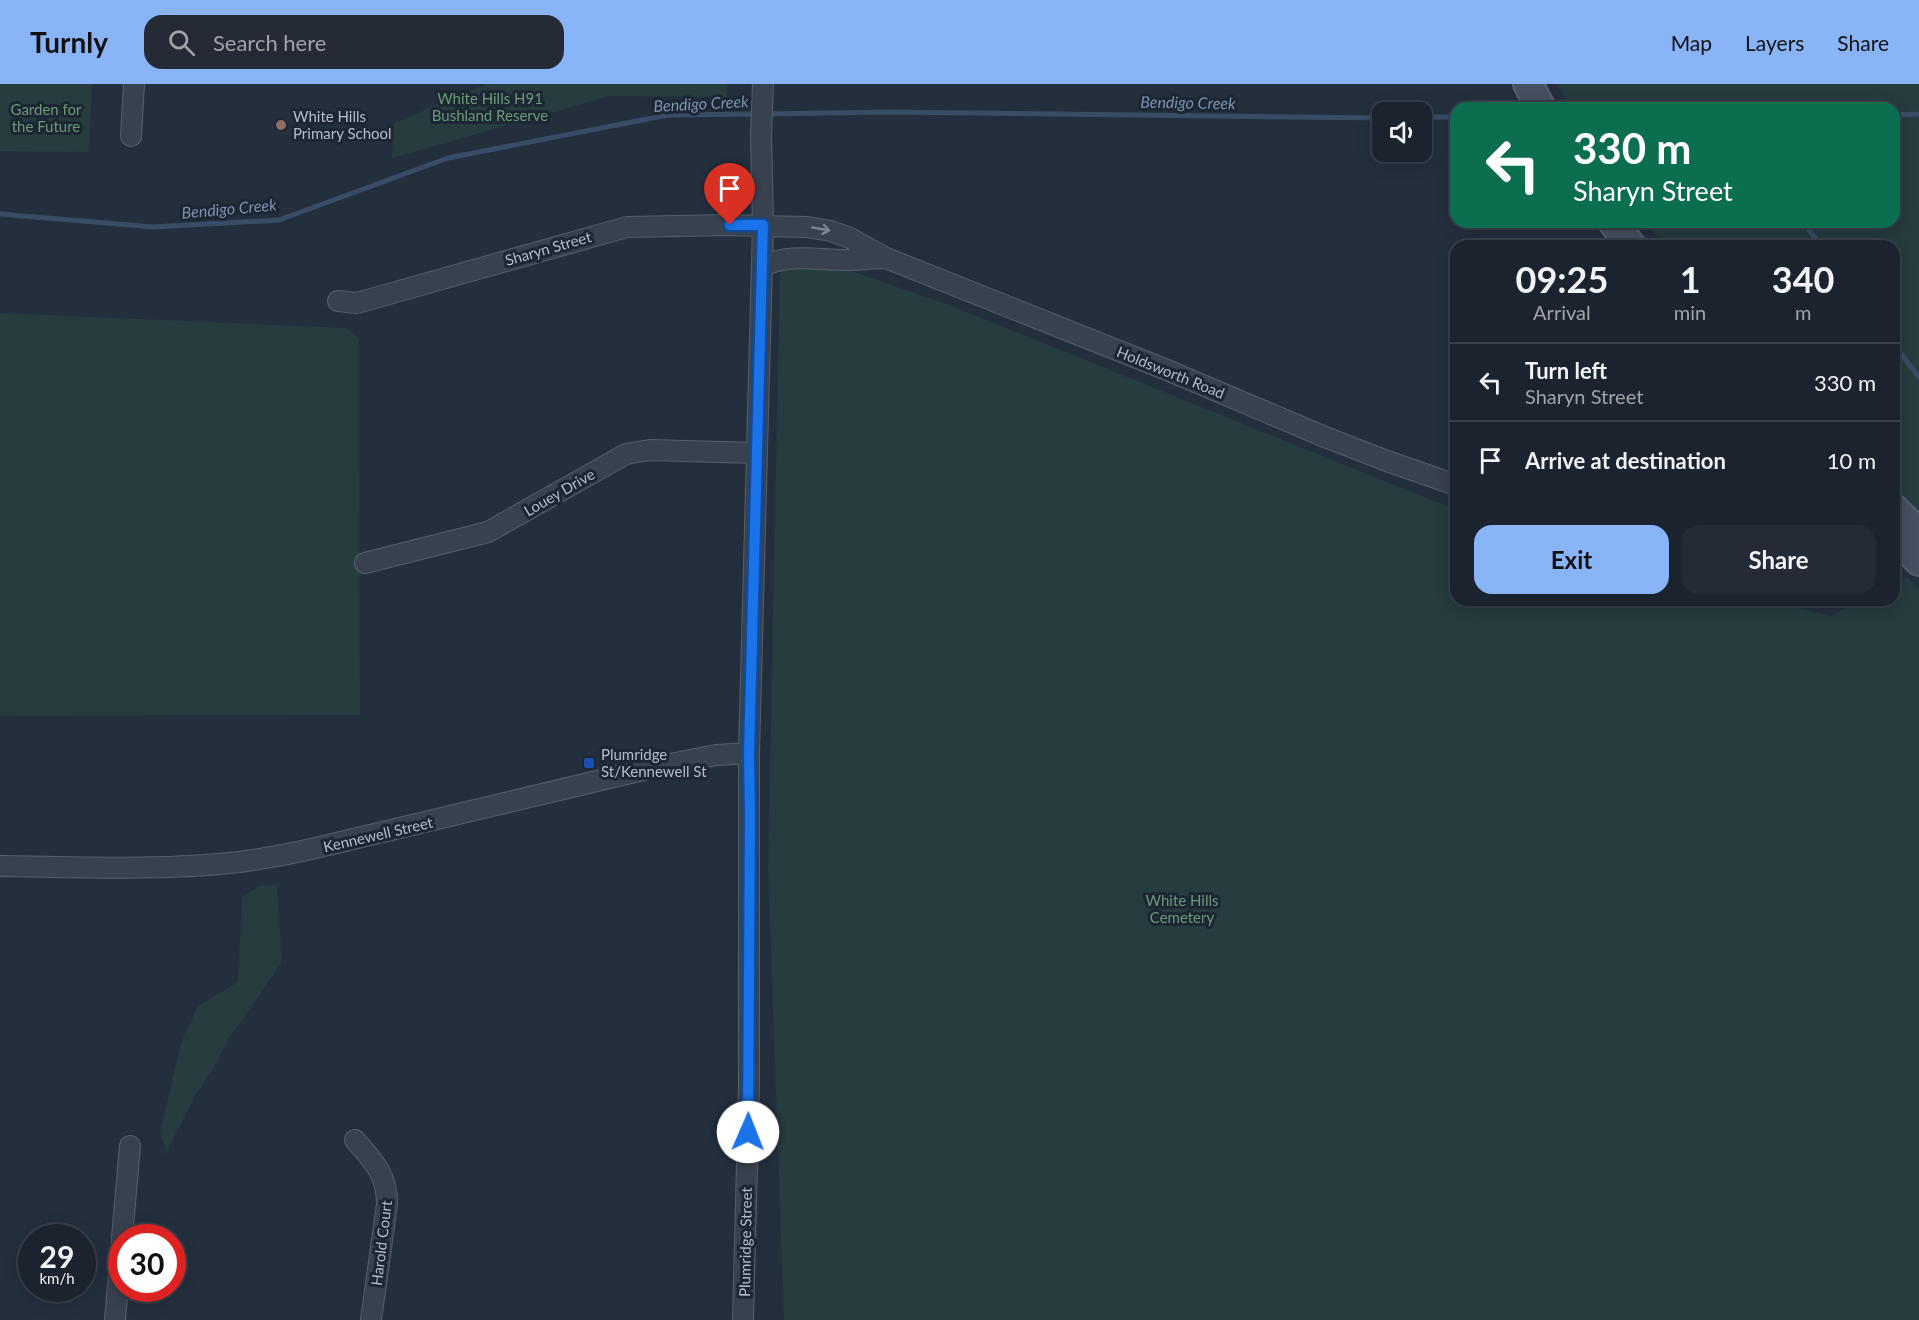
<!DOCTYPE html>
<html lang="en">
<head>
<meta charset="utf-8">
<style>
  :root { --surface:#1b232e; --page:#242b36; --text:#f1f3f6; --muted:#a0a4aa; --line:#39404a; --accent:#8ab4f8 }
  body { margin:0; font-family:Lato,sans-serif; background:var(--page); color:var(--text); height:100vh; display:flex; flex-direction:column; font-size:22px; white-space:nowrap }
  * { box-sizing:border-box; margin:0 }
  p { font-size:20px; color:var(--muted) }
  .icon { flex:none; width:33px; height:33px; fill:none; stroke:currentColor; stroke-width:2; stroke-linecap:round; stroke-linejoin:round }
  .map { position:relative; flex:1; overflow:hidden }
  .details { position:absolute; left:1450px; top:156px; width:450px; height:366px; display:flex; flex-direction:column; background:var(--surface); border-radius:18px; box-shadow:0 3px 15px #0003,0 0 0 2px var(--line) }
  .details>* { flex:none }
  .top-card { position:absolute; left:1450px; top:18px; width:450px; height:126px; border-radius:18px; box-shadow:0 3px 15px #0003,0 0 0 2px var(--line); background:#0b6e4f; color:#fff; overflow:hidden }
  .buttons { position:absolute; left:1372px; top:18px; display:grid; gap:12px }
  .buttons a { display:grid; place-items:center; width:60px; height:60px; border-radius:12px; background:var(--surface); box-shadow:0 3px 15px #0003,0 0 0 2px var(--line); font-size:30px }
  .speed { position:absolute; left:18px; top:1140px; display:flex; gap:12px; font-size:30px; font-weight:700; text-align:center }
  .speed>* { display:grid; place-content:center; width:78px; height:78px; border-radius:50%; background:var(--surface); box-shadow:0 3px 15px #0003,0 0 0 2px var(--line); line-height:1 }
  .speed small { font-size:15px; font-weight:400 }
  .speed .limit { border:9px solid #d22; background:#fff; color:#111 }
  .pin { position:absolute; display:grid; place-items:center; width:51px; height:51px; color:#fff; margin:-62px -26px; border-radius:50% 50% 50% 0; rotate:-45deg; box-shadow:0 0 6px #0007 }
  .pin .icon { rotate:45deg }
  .me { position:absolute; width:66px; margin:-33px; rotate:1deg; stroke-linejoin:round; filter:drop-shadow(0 0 4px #0008) }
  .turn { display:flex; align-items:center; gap:21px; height:126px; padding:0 24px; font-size:27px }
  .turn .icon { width:78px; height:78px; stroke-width:2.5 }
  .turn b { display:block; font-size:42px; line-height:51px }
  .eta { display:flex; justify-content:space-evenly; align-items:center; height:102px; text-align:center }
  .eta b { font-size:36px; font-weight:700; line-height:42px }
  .cta { display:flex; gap:12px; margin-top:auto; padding:12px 24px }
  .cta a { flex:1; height:69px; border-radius:18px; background:var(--accent); color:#111; font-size:24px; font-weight:700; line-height:69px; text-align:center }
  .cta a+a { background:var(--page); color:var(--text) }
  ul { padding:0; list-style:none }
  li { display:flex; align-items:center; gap:18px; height:78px; padding:0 24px; border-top:2px solid var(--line) }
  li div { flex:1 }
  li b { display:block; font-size:22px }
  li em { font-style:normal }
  header { display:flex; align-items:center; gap:36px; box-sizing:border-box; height:84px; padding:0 30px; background:var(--accent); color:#111 }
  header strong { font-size:28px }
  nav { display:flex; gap:33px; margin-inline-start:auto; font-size:21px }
  .search { width:420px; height:54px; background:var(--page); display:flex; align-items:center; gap:15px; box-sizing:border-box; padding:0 21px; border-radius:18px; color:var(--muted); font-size:22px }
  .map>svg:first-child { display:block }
  .green { fill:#263c3f }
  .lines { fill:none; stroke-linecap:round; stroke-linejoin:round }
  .stream { stroke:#394c67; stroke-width:5 }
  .minor-casing { stroke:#565f6c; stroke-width:22 }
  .secondary-casing { stroke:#565f6c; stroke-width:32 }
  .minor { stroke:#38414e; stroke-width:20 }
  .secondary { stroke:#465061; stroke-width:28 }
  .oneway { stroke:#7c8592 }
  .route-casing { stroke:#114b97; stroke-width:15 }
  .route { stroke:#1a73e8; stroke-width:10 }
  .education-dot { fill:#8d6e63; stroke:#1d2633; stroke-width:2 }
  .transit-dot { fill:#1a4fb4; stroke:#1d2633; stroke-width:2 }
  .labels { text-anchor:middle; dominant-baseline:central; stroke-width:6; stroke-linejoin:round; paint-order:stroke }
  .park-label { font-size:15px; fill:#6b9a76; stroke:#1d2633 }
  .poi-label { font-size:15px; fill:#b4bcc9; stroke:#1d2633; text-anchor:start }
  .street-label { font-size:15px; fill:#b4bcc9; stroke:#1d2633 }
  .water-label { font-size:16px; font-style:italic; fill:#7c92b1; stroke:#1d2633 }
</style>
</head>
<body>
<header>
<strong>Turnly</strong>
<div class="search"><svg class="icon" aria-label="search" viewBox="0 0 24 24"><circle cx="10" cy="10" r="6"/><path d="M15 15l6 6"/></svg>Search here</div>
<nav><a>Map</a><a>Layers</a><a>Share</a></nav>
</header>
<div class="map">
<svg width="1919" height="1236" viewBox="0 0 1919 1236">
  <rect width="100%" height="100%" fill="#242f3e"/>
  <!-- green -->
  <path class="green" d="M0,0H92L89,68L0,67Z
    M486,0H727V13L609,12L392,74L394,39Z
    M1557,0H1919V429L1895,408L1894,162H1665L1644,138H1894V24H1570Z
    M780,182L843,184L954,223L1456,426V516H1762L1831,532L1862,516H1894L1895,499L1907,493L1919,505V1236H784L768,784Z
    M0,229L347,244L359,255L360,631L0,632Z
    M269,801L277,802L282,878L228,956L215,981L195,1012L165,1071V1062L160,1048L181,959L198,922L238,898L242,814L257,803Z"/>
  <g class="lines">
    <!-- stream -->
    <path class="stream" d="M767,30L888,28L1383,34
      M1894,31L1919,30
      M1422,33H1456
      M0,130L153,143L279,136L448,74L668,31L757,30
      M1803,138L1821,162
      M1894,261L1919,293"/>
    <defs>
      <path id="minor" d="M131,52L134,0
        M762,182C792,169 816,176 847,176C860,176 873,174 886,174
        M338,217L357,219L627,143L726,141L807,143L831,147L850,154L886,174L1167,286L1325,353L1387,377L1456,401
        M365,479L488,448L626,370L650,366L756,369
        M0,782C79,783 160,787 239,778C262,775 285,771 307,766L660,682L716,671L749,669
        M355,1056C374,1078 387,1090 387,1120L371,1236
        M122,1154L130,1062
        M115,1236L122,1157
        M743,1236L749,1001V669L763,141L761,50L763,0"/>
      <path id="secondary" d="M1528,0L1541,24
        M1613,138L1631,162
        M1894,425L1919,450
        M1894,451L1919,477"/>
    </defs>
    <!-- minor casing -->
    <use href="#minor" class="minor-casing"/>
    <!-- secondary casing -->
    <use href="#secondary" class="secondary-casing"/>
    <!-- minor -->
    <use href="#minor" class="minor"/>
    <!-- secondary -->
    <use href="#secondary" class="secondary"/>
  </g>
  <!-- one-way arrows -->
  <defs><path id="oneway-shaft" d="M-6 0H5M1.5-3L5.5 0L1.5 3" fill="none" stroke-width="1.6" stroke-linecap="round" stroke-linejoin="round" transform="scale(1.5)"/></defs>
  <use class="oneway" href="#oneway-shaft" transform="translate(821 145) rotate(10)"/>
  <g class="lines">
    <defs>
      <path id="route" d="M730,141H763L749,669L750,732L748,1048"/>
    </defs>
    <!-- route casing -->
    <use href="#route" class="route-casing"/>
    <!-- route -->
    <use href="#route" class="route"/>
  </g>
  <!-- markers -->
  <circle class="education-dot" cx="281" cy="41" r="6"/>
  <rect class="transit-dot" x="583" y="673" width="12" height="12" rx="3"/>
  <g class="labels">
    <!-- park labels -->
    <g class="park-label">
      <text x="490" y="14">White Hills H91<tspan x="490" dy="17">Bushland Reserve</tspan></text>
      <text x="46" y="25">Garden for<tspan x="46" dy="17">the Future</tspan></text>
      <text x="1182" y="816">White Hills<tspan x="1182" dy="17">Cemetery</tspan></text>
    </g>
    <!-- poi labels -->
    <g class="poi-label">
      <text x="293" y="32">White Hills<tspan x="293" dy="17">Primary School</tspan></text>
      <text x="601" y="670">Plumridge<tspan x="601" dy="17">St/Kennewell St</tspan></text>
    </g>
    <!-- street labels -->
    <g class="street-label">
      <text transform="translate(548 164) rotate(-16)">Sharyn Street</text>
      <text transform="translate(1171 288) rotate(22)">Holdsworth Road</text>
      <text transform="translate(559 408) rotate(-30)">Louey Drive</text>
      <text transform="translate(378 750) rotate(-13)">Kennewell Street</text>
      <text transform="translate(745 1158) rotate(-89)">Plumridge Street</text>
      <text transform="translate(381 1159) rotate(-83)">Harold Court</text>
    </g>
    <!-- water labels -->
    <g class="water-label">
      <text transform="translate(1188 18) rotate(1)">Bendigo Creek</text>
      <text transform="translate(701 19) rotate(-3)">Bendigo Creek</text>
      <text transform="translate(229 124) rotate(-5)">Bendigo Creek</text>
    </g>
  </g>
</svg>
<div class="buttons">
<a><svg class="icon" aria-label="sound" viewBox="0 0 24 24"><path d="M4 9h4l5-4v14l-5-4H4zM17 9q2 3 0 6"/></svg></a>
</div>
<div class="speed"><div>29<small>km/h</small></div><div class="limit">30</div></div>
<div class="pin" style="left:730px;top:141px;background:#d93025"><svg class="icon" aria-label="arrive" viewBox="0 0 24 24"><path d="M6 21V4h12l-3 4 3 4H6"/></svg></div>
<svg class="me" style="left:748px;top:1048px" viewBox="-20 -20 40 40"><circle r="19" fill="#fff"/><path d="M0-13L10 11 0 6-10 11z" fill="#1a73e8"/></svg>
<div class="top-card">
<div class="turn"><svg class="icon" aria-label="left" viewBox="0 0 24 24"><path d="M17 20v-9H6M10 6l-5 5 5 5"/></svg><div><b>330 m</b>Sharyn Street</div></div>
</div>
<section class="details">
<div class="eta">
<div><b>09:25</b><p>Arrival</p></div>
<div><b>1</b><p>min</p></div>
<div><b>340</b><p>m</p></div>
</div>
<ul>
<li><svg class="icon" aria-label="left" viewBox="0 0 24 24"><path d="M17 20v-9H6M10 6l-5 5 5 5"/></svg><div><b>Turn left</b><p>Sharyn Street</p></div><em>330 m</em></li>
<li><svg class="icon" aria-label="arrive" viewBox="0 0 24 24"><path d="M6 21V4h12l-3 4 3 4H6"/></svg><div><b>Arrive at destination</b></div><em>10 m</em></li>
</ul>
<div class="cta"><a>Exit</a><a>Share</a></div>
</section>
</div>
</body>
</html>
